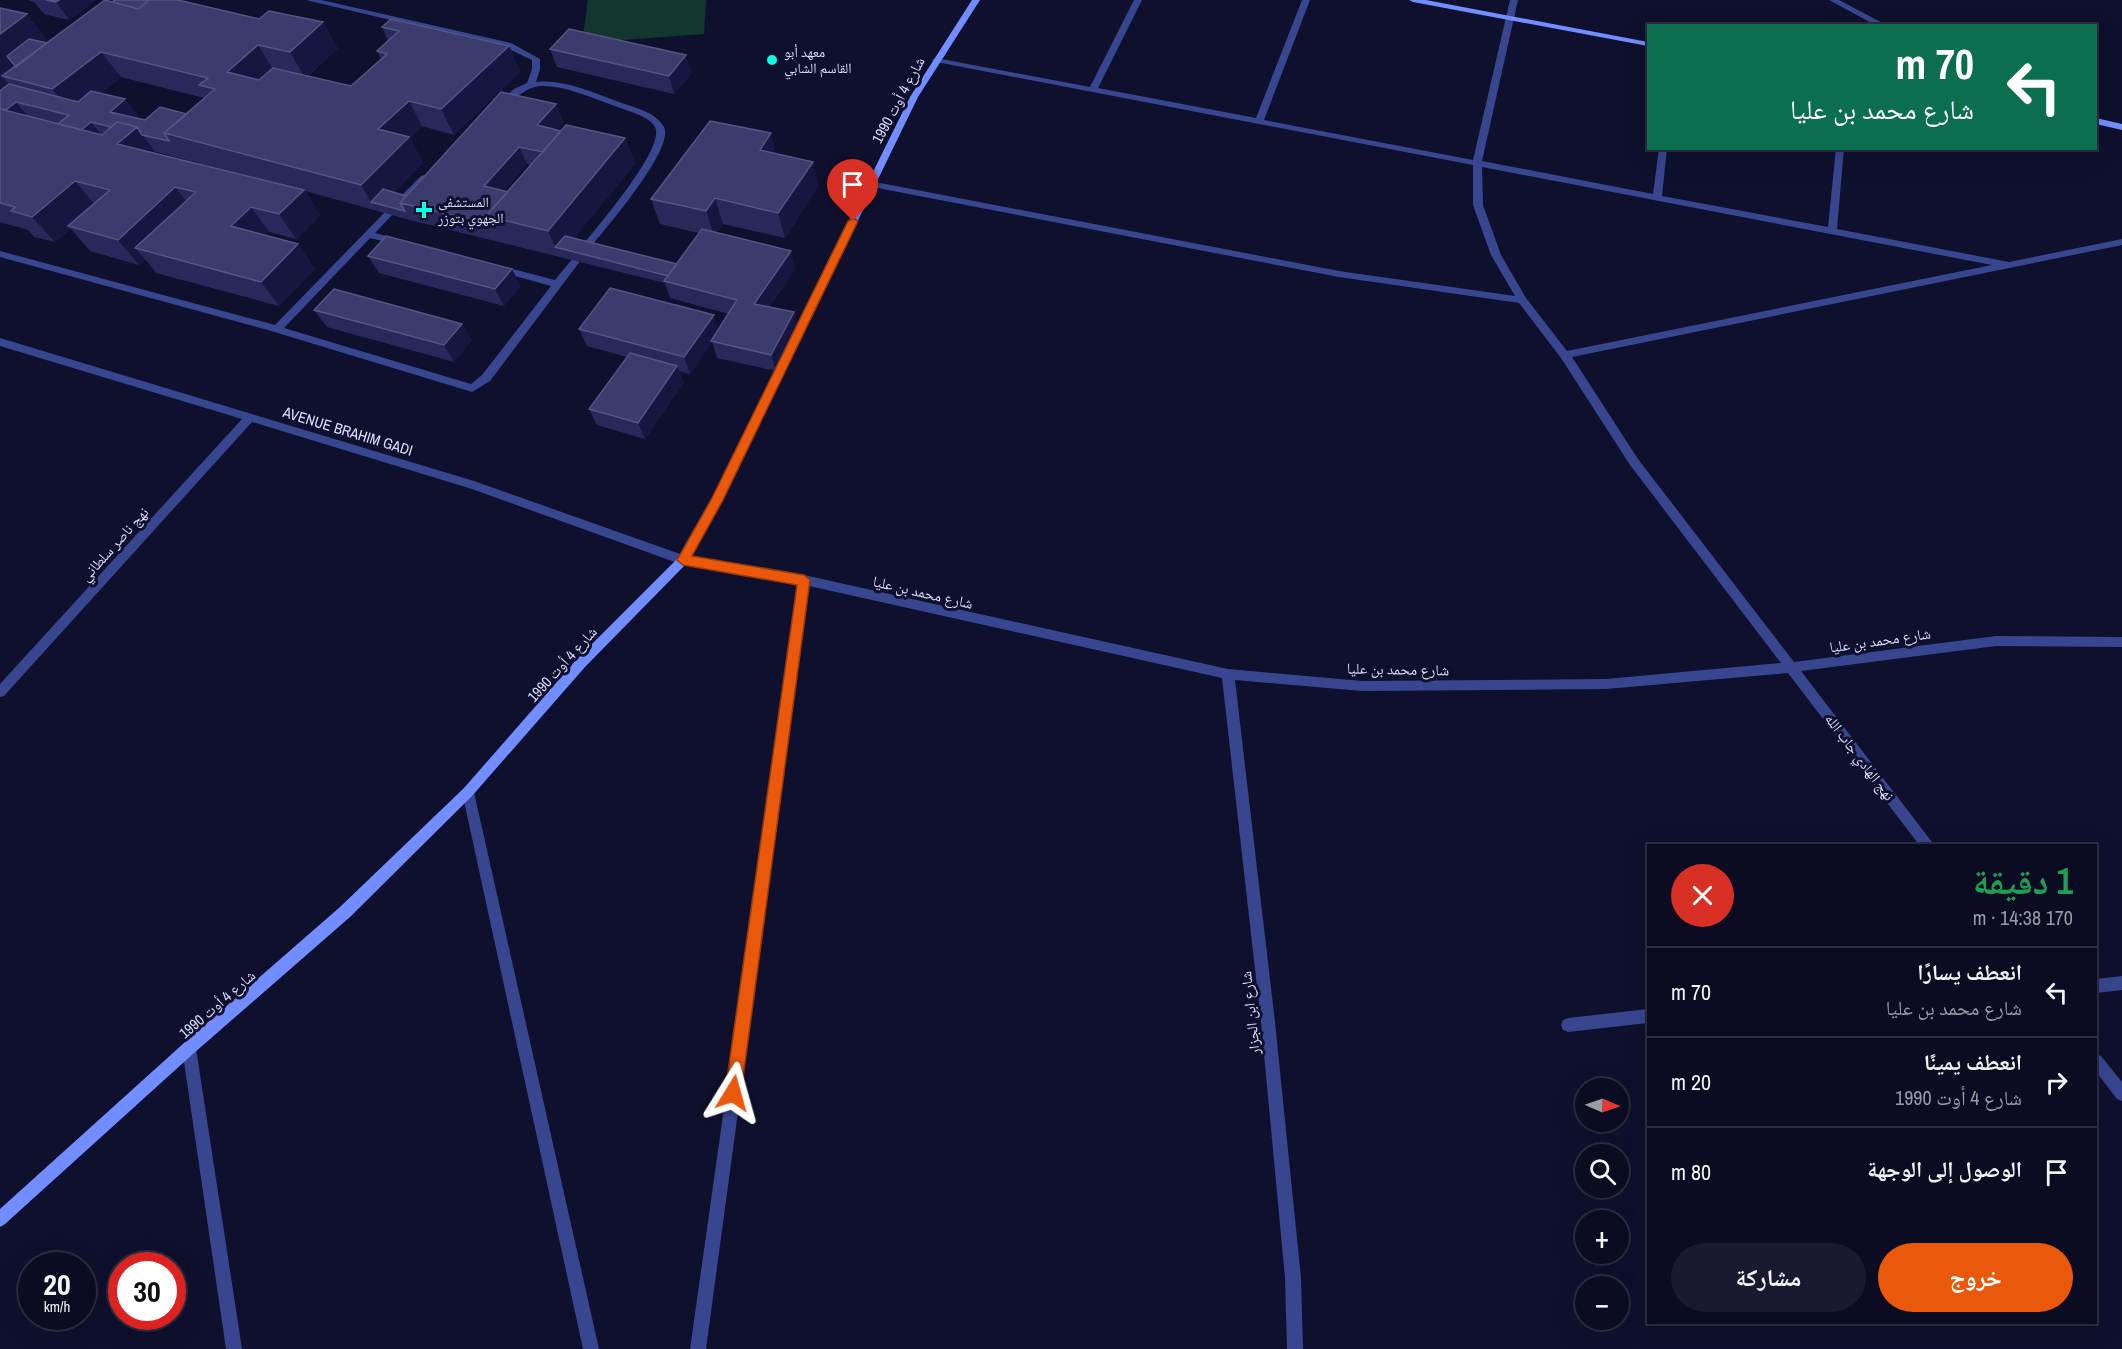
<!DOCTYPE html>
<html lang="ar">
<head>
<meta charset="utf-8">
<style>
  :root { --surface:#0b0c22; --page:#191a2f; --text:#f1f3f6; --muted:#9a9ba5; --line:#2b2c40; --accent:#ea580c }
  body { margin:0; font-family:"Archivo Narrow","Noto Naskh Arabic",sans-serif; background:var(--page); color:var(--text); direction:rtl; height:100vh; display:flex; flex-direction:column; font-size:22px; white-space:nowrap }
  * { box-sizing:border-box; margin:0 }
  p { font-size:20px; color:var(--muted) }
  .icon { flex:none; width:33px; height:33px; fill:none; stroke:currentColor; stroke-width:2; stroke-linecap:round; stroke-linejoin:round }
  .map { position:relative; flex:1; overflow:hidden; direction:ltr }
  .drawer { position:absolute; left:1647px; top:844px; width:450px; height:480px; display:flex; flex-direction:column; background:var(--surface); border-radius:0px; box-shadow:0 6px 24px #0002,0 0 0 2px var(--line); direction:rtl }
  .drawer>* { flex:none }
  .hud { position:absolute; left:1647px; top:24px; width:450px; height:126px; border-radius:0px; box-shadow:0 6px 24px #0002,0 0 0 2px var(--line); direction:rtl; background:#0b6e4f; color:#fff; overflow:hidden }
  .needle { width:39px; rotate:92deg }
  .buttons { position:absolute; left:1575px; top:1078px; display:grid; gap:12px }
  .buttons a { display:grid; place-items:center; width:54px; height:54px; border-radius:50%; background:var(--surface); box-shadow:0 6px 24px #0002,0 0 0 2px var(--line); font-size:30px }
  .speed { position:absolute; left:18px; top:1252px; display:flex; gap:12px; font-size:30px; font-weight:700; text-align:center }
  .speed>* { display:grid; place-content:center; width:78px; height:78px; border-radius:50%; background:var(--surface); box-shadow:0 6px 24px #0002,0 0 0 2px var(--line); line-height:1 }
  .speed small { font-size:15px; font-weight:400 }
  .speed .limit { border:9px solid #d22; background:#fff; color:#111 }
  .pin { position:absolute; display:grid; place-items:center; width:51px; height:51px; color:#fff; margin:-62px -26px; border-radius:50% 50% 50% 0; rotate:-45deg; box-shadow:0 0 6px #0007 }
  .pin .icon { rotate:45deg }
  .me { position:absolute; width:66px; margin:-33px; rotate:8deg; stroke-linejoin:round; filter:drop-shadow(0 0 4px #0008) }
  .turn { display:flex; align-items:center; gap:21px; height:126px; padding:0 24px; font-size:27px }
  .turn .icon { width:78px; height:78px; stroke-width:2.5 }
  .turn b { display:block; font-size:42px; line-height:51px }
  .round { display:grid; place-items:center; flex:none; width:63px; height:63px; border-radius:32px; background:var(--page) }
  .summary { display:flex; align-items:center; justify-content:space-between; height:102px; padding:0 24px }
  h1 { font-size:36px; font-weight:700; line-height:45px; color:#1e9e55 }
  .action { display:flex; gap:12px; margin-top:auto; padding:12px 24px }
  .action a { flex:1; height:69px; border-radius:36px; background:var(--accent); color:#fff; font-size:24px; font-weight:700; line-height:69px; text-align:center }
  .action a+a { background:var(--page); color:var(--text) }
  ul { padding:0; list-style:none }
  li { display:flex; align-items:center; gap:18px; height:90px; padding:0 24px; border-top:2px solid var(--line) }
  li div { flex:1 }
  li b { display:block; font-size:22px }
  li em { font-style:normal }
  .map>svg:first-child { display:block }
  .green { fill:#12372e }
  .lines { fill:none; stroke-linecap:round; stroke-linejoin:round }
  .lane { fill:#37468f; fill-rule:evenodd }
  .street { fill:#37468f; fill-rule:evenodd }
  .secondary { fill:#728dff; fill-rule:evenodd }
  .wall { fill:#28285b; fill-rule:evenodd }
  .shaded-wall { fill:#161641 }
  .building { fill:#3b3b6d; stroke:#545584; stroke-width:1.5 }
  .route { fill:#ea580c; stroke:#983908; stroke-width:1.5 }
  .poi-dot { fill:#07ffe2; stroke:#0f102d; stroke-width:2 }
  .labels { text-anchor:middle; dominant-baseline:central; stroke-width:6; stroke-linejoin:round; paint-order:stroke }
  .far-poi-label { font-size:14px; fill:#dbdeff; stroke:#0f102d; text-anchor:start }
  .street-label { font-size:15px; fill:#dbdeff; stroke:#0f102d }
</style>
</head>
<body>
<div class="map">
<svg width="2122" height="1349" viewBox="0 0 2122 1349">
  <rect width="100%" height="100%" fill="#0f102d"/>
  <!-- green -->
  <path class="green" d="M588,0H706L704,34L582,43Z"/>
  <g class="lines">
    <!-- lane -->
    <path class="lane" d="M306,0H321L511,43L540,59V69L536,82C563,79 592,92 616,101C632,107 655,111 664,127C675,149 604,231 588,250H582V246C596,228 666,148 655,127C648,115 627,111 615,106C592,98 565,85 540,86C521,88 506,109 496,108V104L514,89L527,83L532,69V60L505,47Z
      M424,175L429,178L403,204H397V200L421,176Z
      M388,211L393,214L375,233L402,240V244L399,245L370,238L284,328L471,384L482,375L551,286L494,270V266L497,265L555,280L573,258L576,257L581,260L490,381L472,392L268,330L0,257V251L275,325L385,212Z"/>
    <!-- street -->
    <path class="street" d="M1134,0H1142L1098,88L1256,118L1302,0H1310L1264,120L1473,160L1510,0H1518L1482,161L1653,194L1659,148H1667L1662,196L1828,227L1836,148H1844L1837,229L2009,262L2122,239V245L1572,357L1638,459L1794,662L1996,636L2122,637V647L1996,646L1801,671L1935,846H1920L1788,673L1606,689L1362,691L1235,680L1275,1022L1301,1278L1303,1349H1287L1285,1278L1261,1022L1222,678L809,586L706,1349H690L798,584L683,565L472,489L252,422L4,696L0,697V684L242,419L0,346V338L474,481L683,555L804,575L1228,669L1362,681L1606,679L1781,663L1630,465L1561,358L1519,303L1339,277L867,186L865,184L870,181L1339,271L1515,296L1491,255L1473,205V165L936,62L932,60L936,58L1090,87ZM1482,167L1992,265L1567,351L1526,298L1501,255L1483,205Z
      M1829,0H1839L1888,26H1877Z
      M468,786L472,788L474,792L599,1349H583L462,792L464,788Z
      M2122,976V990L2096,993V979Z
      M1648,1009V1023L1568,1032L1563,1030L1561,1025L1563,1020L1568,1018Z
      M189,1041L194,1043L196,1048L242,1349H226L182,1048L184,1043Z
      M2096,1054L2101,1056L2122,1082V1101L2117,1099L2096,1072Z"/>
    <!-- secondary -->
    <path class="secondary" d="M972,0H980L918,97L722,500L687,563L585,667L472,796L350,917L194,1053L5,1224L0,1227V1209L184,1043L340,907L464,788L577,659L679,557L712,498L910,97Z
      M1409,0H1426L1648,42V46L1413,2Z
      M2096,118L2122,124V130L2096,124Z"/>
  </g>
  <!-- wall -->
  <path class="wall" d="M28,0H96L69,20L44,14L34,2Z
    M105,0L338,48L308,76L351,86L381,59L377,51L388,41L382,27L509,46L520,72L454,135L422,126L410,138L423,163L394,192L406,196L556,104L563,122L556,130L625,138L635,164L574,238L677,264L699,233L660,224L651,199L776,154L813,162L818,187L785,238L723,224L716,233L795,269L769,307L794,312L798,329L776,371L717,358L712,342L690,374L679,371L684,382L645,439L597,425L589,409L627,357L587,346L579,329L719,330L729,314L670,298L665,283L410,220L305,191L320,215L296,239L269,232L266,235L298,244L315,269L279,306L156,273L145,259L139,265L90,251L71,229L55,242L34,237L28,230L0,222V8L47,40L44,42L47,43ZM121,77L204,98L187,114L145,120L136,118L138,117L125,99L101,93ZM156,152L183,159L243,175L155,153ZM527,164L531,165L508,192L504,191Z
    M550,49L692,73L674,94L557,67Z
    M368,256L521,286L504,306L379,273Z
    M314,310L462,324L472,340L454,362L327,327Z"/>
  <!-- shaded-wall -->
  <path class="shaded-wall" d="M59,0H96L69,20L56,2Z
    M27,14L47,40L14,65L25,78L2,76L12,88L0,98V34Z
    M323,22L338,48L305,78L290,52Z
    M258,45L274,71L244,98L227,72Z
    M509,46L520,72L454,135L441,109Z
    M101,52L121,77L73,115L52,89Z
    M686,55L692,73L674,94L669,76Z
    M125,99L138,117L124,129L110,112Z
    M409,101L422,126L410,138L423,163L382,205L371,202L361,185L378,129Z
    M16,102L31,120L0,115Z
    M556,104L563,122L545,143L537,125Z
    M91,122L105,140L76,134Z
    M137,127L156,153L137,170L117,144Z
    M771,133L777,159L760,150Z
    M625,138L635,164L565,250L555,247L548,231Z
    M519,147L527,164L493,204L484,186Z
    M813,162L818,187L785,238L778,213Z
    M75,181L96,206L68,226L71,229L55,242L32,217Z
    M175,187L195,212L135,248L145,259L139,265L118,240Z
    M304,190L320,215L296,239L279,214Z
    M715,198L723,224L714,236L706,211Z
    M251,207L269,232L250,251L231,226Z
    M298,244L315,269L279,306L261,282Z
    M791,251L795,269L759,321L754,304Z
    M512,269L521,286L504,306L495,289Z
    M794,312L798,329L776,371L771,355Z
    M714,315L719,332L711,341L712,342L690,374L684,357Z
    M462,324L472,340L454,362L444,345Z
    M677,366L684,382L645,439L638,423Z"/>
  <!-- building -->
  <path class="building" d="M46,0H59L56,2Z
    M105,0L138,9L149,0H178L259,19L269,11L323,22L290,52L258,45L227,72L259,80L273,68L351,86L387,54L377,51L399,31L382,27L391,19L509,46L441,109L409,101L378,129L409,137L361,185L164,133L215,89L199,85L208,78L101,52L52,89L2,76Z
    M115,0H149L138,9L112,2Z
    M0,8L27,14L0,34Z
    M569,29L686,55L669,76L550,49Z
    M29,39L47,43L16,67L7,56Z
    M9,84L78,102L91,91L125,99L110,112L145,120L160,107L187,114L164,133L169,141L142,135L137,127L117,122L111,127L91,122L81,130L58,124L69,115L16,102L6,110L0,109V91Z
    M501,92L556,104L537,125L561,131L543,152L519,147L484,186L508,192L486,216L490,224L400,203Z
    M0,109L102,135L117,122L137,127L117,144L304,190L279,214L251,207L231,226L298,244L261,282L135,248L196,192L175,187L118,240L68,226L110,190L75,181L32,217L11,211L15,207L0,203Z
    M710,121L771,133L760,150L813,162L778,213L715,198L706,211L651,199Z
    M566,125L625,138L548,231L486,216Z
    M383,189L406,196L400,203L405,211L371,202Z
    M702,229L791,251L754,304L794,312L771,355L711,341L737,300L664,281Z
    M386,236L512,269L495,289L368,256Z
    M565,236L677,264L668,276L555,247Z
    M610,288L714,315L684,357L579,329Z
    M334,289L462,324L444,345L314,310Z
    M630,353L677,366L638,423L589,409Z"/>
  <!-- route -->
  <path class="route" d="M853,218L858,221L723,500L692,556L804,575L810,580L741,1093L739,1099L733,1101L727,1099L725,1093L797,585L683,565L677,560L712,498L848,221Z"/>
  <!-- markers -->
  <g class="poi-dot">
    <circle cx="772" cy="60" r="6"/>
    <path d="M421 201h6v6h6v6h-6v6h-6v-6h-6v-6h6z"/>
  </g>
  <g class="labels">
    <!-- far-poi labels -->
    <g class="far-poi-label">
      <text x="784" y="52">معهد أبو<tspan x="784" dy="16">القاسم الشابي</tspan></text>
      <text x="438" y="202">المستشفى<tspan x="438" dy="16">الجهوي بتوزر</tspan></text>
    </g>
    <!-- street labels -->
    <g class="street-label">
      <text transform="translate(898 100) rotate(-62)">شارع 4 أوت 1990</text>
      <text transform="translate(348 431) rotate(17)">AVENUE BRAHIM GADI</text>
      <text transform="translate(114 544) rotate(-48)">نهج ناصر سلطاني</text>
      <text transform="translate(923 592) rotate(13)">شارع محمد بن عليا</text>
      <text transform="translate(1880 640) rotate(-8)">شارع محمد بن عليا</text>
      <text transform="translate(562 664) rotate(-48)">شارع 4 أوت 1990</text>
      <text transform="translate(1398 669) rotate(1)">شارع محمد بن عليا</text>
      <text transform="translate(1860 757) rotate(53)">نهج الهادي جاب الله</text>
      <text transform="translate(217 1004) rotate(-41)">شارع 4 أوت 1990</text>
      <text transform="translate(1250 1013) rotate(-96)">شارع ابن الجزار</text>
    </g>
  </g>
</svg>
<div class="buttons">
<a><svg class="needle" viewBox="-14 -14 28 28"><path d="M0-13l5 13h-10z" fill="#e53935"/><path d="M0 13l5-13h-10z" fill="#9a9ba5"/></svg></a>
<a><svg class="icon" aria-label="search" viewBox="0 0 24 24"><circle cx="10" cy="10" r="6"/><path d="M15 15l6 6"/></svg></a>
<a>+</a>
<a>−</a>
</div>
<div class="speed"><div>20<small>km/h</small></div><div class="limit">30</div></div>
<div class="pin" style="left:853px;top:221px;background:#d93025"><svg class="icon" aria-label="arrive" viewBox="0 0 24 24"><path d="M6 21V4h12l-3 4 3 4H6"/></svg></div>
<svg class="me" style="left:733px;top:1093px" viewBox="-20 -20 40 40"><path d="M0-17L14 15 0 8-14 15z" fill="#ea580c" stroke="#fff" stroke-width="4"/></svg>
<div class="hud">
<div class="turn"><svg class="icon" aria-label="left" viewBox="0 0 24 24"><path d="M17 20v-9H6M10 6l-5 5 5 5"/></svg><div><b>70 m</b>شارع محمد بن عليا</div></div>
</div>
<section class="drawer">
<div class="summary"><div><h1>1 دقيقة</h1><p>170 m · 14:38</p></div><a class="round" style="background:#d93025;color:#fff"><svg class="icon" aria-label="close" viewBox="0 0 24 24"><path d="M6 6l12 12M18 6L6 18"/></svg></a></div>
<ul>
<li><svg class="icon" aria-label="left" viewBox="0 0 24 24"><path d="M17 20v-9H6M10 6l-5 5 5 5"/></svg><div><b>انعطف يسارًا</b><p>شارع محمد بن عليا</p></div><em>70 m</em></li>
<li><svg class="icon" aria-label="right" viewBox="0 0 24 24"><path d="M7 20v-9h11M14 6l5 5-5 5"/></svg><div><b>انعطف يمينًا</b><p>شارع 4 أوت 1990</p></div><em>20 m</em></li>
<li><svg class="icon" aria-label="arrive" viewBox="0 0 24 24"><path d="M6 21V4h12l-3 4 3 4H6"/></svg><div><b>الوصول إلى الوجهة</b></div><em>80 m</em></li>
</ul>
<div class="action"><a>خروج</a><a>مشاركة</a></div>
</section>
</div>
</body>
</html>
